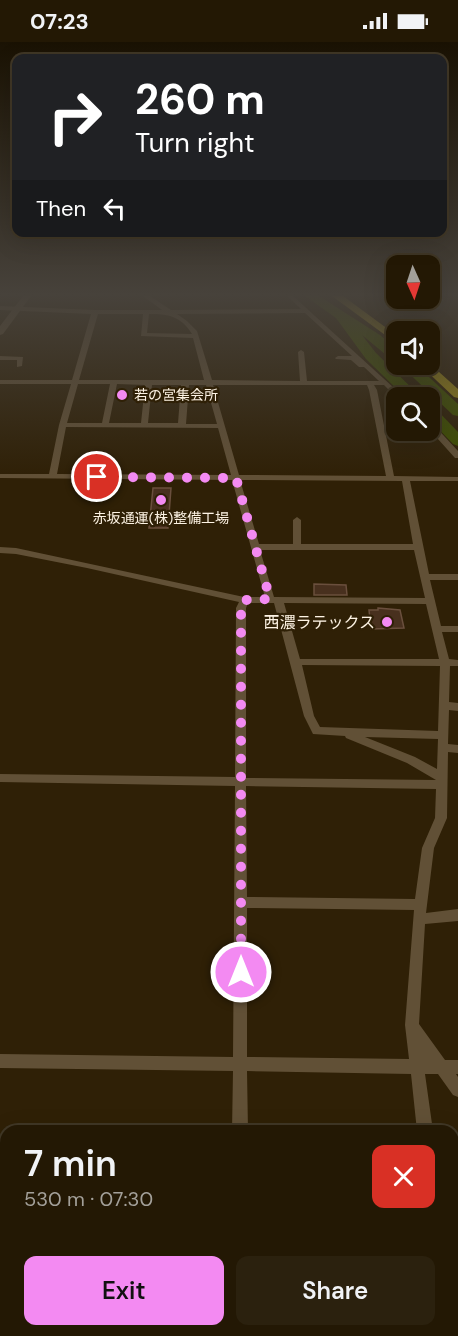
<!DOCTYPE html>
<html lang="en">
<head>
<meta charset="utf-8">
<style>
  :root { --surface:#231804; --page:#2b210e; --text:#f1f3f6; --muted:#a3a09a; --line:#403726; --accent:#f38af2 }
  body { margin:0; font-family:"DM Sans","Noto Sans JP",sans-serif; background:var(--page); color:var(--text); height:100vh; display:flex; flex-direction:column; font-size:22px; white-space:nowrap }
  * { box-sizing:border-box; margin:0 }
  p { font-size:20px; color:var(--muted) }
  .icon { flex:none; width:33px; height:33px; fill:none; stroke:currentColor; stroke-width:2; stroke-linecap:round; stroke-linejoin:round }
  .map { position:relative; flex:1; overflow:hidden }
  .panel { position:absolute; left:0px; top:1083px; width:459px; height:212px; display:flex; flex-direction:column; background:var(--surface); border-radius:18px 18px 0 0; box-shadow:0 6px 24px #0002,0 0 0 2px var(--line) }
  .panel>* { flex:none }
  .guide { position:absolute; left:12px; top:12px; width:435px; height:183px; border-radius:12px; box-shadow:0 6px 24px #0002,0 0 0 2px var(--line); background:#202124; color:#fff; overflow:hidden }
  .needle { width:39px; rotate:177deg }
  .controls { position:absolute; left:386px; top:213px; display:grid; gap:12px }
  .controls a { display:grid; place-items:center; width:54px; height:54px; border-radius:12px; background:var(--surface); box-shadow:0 6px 24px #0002,0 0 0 2px var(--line); font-size:30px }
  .pin { position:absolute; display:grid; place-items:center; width:51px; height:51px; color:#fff; margin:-26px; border:3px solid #fff; border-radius:50%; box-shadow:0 2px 6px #0007 }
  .me { position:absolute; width:66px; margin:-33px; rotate:0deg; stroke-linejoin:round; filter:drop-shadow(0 0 4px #0008) }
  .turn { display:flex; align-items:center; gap:21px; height:126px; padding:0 24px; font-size:27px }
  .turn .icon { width:78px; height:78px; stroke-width:2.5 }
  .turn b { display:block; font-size:42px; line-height:51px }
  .then { display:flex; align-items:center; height:57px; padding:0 24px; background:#0003; gap:12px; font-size:22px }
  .round { display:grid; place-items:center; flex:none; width:63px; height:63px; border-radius:12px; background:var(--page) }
  .overview { display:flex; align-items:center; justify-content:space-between; height:102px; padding:0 24px }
  h1 { font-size:36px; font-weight:600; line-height:45px }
  .primary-button { display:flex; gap:12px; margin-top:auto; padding:12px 24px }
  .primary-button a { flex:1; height:69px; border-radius:12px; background:var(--accent); color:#111; font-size:24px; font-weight:600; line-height:69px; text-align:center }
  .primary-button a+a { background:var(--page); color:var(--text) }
  .status { display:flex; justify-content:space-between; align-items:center; height:42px; padding:0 30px; background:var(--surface); direction:ltr }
  .status svg { height:16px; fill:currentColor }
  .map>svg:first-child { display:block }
  .water { fill:#3f4f00; stroke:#788044; stroke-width:1.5 }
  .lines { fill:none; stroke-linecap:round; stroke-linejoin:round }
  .river { fill:#3f4f00; fill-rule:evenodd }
  .building { fill:#48301e; stroke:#6a4f3d; stroke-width:1.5 }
  .minor { fill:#615036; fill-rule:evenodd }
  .secondary { fill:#615036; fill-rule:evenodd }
  .trunk { fill:#968416; fill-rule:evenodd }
  .route { stroke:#f38af2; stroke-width:10; stroke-dasharray:0 18 }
  .poi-dot { fill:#f38af2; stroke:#2f2006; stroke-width:2 }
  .labels { text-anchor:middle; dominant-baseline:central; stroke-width:4.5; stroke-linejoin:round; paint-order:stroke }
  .far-poi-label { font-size:14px; fill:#fdf3e4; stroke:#2f2006; text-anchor:start }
  .poi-label { font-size:16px; fill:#fdf3e4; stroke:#2f2006; text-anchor:end }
</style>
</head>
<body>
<div class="status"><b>07:23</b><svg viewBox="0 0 49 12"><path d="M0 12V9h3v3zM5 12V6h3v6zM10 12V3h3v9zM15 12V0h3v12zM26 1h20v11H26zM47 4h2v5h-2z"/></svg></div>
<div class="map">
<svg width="458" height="1294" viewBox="0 0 458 1294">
  <rect width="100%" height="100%" fill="#2f2006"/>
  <!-- water -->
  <path class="water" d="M384,254H396V256L443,258L426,262L421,266L413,261L391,263Z"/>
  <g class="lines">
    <!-- river -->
    <path class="river" d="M305,254H319L380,293L396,307V318L391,317L362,293L376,311L422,356H406L366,317L336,276Z
      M399,322H415L458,362V374L453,373Z
      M429,364L434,365L458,390V404L453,402L429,377Z"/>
  </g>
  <!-- building -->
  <path class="building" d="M153,446H171L168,486H149Z
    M314,542L346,543L347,553H314Z
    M378,566L400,568L404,586L371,587L369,568H378Z"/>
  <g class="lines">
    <!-- minor -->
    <path class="minor" d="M143,254H150L171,268L301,267L287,254H293L405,356H397L384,343H374L377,348L394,434L458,435V439H410L429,532H458V538H430L441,584H458V590H442L449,617L458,618V624H450L449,660L458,661V669L449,668L448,702L458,703V711L448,710L447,776L434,806L426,871L458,867V879L425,882L419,982L445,1018H458V1032H456L458,1035V1055L453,1053L438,1032H425L433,1089H417L411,1032L247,1029L248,1089H232L233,1029L0,1026V1012L233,1015L235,744L0,740V732L235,735L236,566L239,560L87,526L16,512L0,511V505L16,506L244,555H265L232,438L0,436V432H49L59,383L71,342H0V338H72L91,272L0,268V264L95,268H162ZM305,271L352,314H338L335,316L336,317L351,318L359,325H364L379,339H307L304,310L301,308L298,310L300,339L212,338L197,289L187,279L177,272ZM98,272H143L141,294L193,296L204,338H79ZM149,272C168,272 181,274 192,292L147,291ZM78,342H110L102,381H67ZM117,342L145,343L141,381H109ZM152,343H181L178,381H148ZM189,343H206L217,382H186ZM213,343H367L369,348L386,434L239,433ZM66,385L218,386L231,433L57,432ZM240,438L402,439L413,502H301V478L297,475L293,478V502H259ZM260,508H414L425,556L274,555ZM248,561H274L304,674L313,692L345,694L346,696L407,721L436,738L246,736V566ZM284,561L426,562L439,617H300ZM302,623L440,624L438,689L320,685L314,674ZM365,695L438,697L437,727L415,715ZM246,744L436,747L435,776L422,806L415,857L247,855ZM247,866L414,868L405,983L409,1017L247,1015Z
      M0,314L23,315L22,324L17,325V318H0Z
      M429,381H432L458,409V416H455L429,387Z
      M453,1280L456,1282L458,1294H442L441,1288H453Z
      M227,1288H245V1294H227Z"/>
    <!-- secondary -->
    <path class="secondary" d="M23,254H31L3,292L0,293V284Z"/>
    <!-- trunk -->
    <path class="trunk" d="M332,254H343L396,293V301Z
      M429,321L458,347V356L454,355L419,322Z"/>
  </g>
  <!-- sky -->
  <linearGradient id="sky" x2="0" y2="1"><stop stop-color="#1a1203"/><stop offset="0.58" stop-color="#47423b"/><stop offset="1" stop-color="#47423b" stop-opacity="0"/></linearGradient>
  <rect width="458" height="435" fill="url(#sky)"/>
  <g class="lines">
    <!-- route -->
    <path class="route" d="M97,435L236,436L270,557L244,558L241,566V930"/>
  </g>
  <!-- markers -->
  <g class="poi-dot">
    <circle cx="122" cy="353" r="6"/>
    <circle cx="161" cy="458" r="6"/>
    <circle cx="387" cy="580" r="6"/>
  </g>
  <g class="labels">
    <!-- far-poi labels -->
    <g class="far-poi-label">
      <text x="134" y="353">若の宮集会所</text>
      <text x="161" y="476" text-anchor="middle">赤坂通運(株)整備工場</text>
    </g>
    <!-- poi labels -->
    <g class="poi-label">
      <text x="375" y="580">西濃ラテックス</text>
    </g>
  </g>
</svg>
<div class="controls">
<a><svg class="needle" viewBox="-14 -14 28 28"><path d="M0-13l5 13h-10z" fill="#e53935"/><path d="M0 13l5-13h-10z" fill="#a3a09a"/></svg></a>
<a><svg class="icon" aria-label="sound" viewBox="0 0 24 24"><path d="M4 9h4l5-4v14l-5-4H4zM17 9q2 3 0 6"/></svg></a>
<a><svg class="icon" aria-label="search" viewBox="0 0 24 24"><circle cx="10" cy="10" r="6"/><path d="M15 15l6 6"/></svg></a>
</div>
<div class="pin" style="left:97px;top:435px;background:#d93025"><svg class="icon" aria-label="arrive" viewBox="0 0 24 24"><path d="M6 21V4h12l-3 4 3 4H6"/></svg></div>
<svg class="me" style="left:241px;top:930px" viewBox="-20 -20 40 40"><circle r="17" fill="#f38af2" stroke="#fff" stroke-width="3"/><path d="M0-11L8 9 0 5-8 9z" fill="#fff"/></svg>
<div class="guide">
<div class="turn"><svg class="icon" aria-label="right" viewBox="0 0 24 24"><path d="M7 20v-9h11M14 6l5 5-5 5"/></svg><div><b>260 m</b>Turn right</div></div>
<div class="then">Then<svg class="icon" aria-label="left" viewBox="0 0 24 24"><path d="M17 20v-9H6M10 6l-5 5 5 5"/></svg></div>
</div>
<section class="panel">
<div class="overview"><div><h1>7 min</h1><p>530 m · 07:30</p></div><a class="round" style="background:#d93025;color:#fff"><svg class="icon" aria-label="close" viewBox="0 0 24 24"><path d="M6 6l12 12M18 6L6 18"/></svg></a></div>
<div class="primary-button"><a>Exit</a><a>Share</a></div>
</section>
</div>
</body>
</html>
